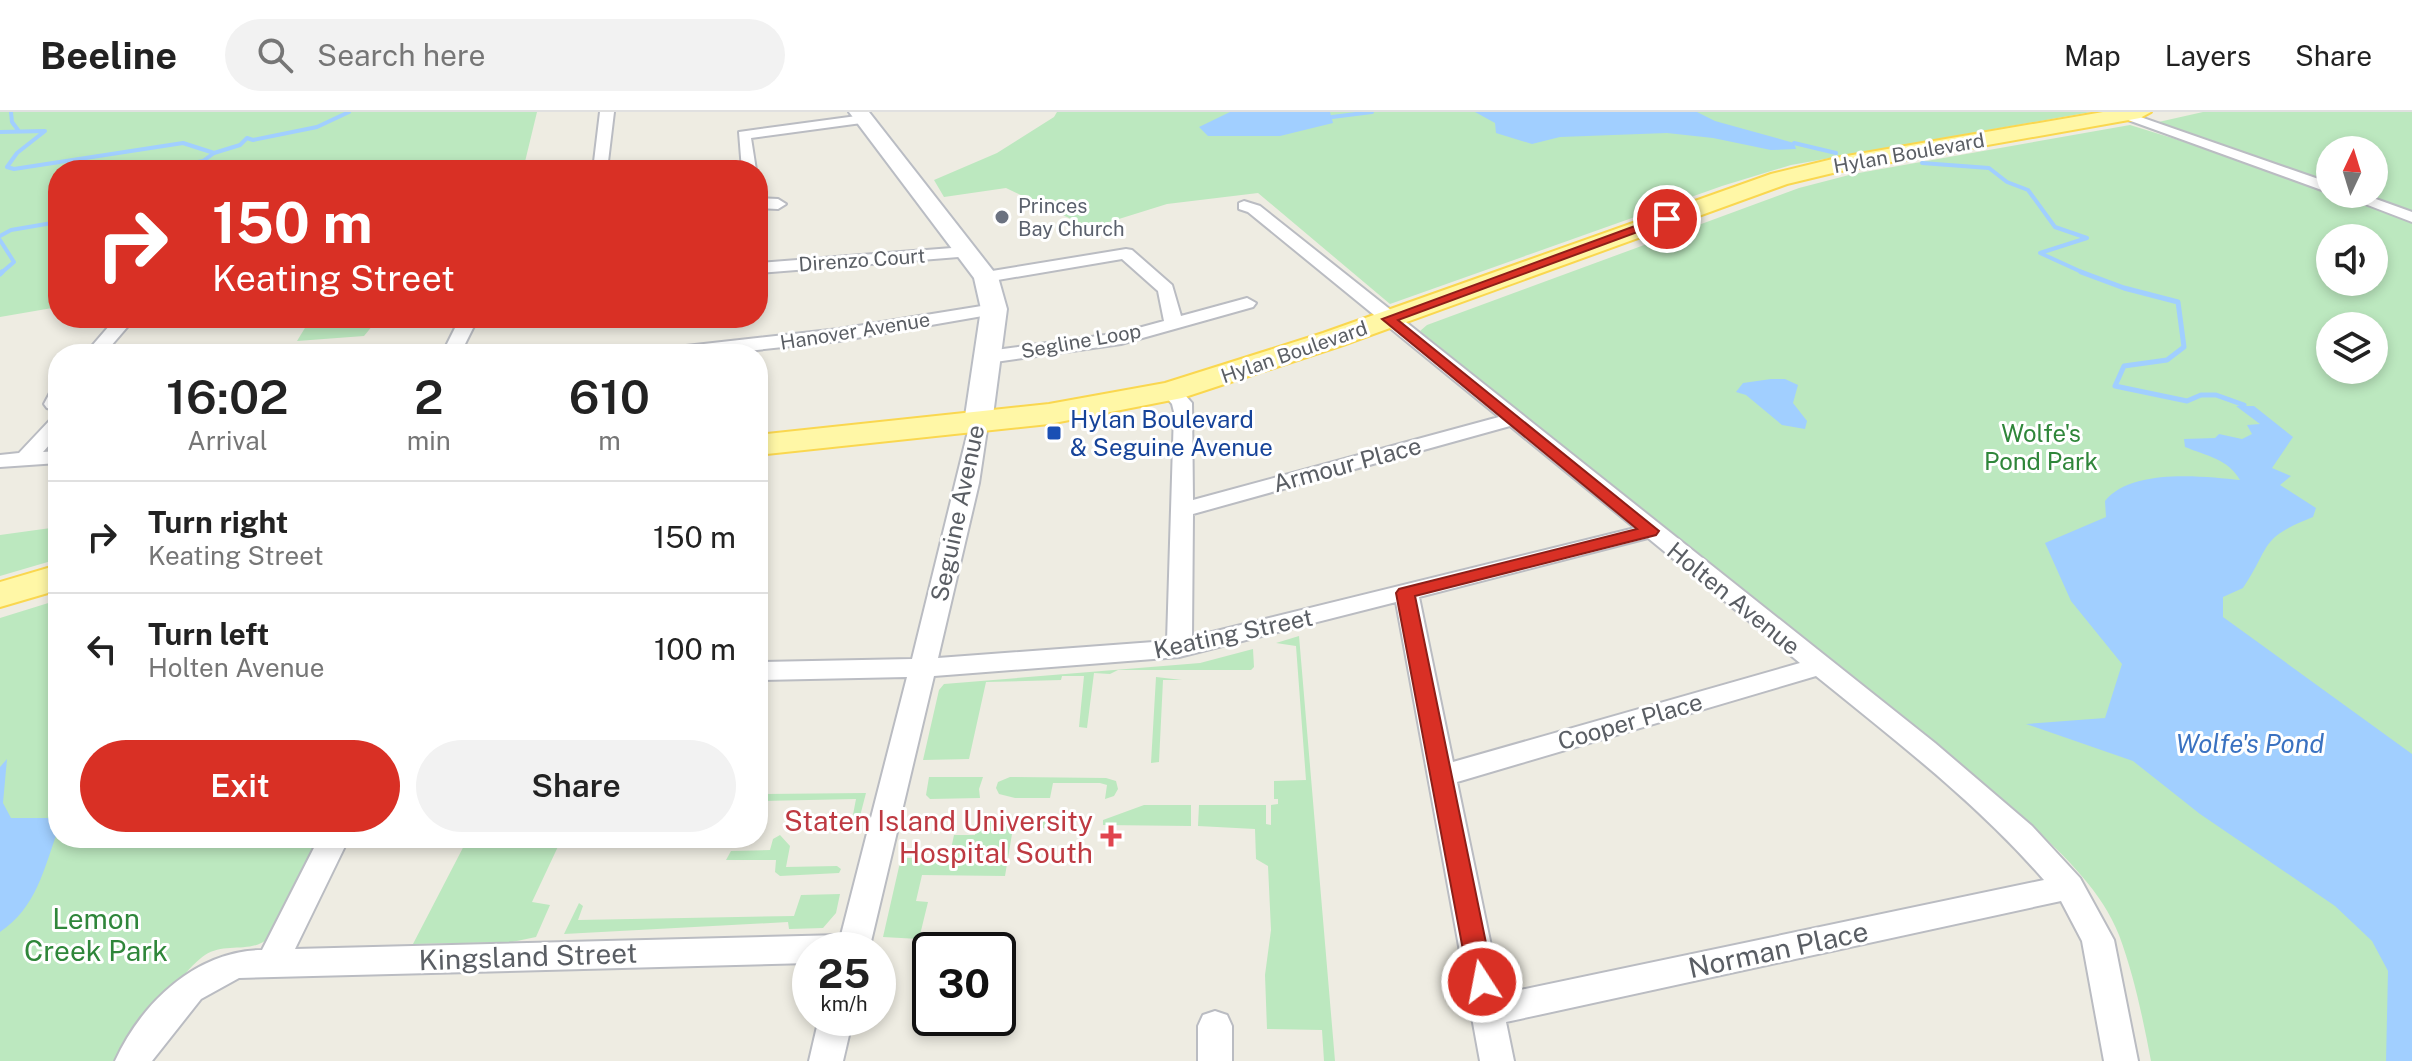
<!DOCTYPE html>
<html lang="en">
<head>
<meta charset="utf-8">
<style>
  :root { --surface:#fff; --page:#f2f2f2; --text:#222; --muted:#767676; --line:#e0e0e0; --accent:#d93025 }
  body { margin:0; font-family:"Public Sans",sans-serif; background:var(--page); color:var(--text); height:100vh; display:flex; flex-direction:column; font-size:30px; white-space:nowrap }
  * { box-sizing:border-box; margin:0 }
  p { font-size:26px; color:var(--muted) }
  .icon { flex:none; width:44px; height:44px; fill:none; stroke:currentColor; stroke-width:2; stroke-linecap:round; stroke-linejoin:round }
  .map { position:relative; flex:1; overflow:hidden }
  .sheet { position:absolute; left:48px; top:232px; width:720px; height:504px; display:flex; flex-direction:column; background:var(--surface); border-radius:32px; box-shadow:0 4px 12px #0003 }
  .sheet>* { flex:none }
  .banner { position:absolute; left:48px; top:48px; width:720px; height:168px; border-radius:32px; box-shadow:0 4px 12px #0003; background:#d93025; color:#fff; overflow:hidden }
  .needle { width:52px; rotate:4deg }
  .fabs { position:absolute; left:2316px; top:24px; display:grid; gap:16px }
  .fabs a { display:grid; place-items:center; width:72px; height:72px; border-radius:50%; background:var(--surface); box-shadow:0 4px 12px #0003; font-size:40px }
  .speed { position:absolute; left:792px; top:820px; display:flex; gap:16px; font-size:40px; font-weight:700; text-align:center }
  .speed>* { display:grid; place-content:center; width:104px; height:104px; border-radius:50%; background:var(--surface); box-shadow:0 4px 12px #0003; line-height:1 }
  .speed small { font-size:20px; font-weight:400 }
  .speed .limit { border:4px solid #111; border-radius:12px; background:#fff; color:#111 }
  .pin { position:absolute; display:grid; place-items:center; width:68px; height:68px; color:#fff; margin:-34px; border:4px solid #fff; border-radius:50%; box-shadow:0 2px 8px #0007 }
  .me { position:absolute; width:88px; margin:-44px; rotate:349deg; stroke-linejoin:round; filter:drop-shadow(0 0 6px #0008) }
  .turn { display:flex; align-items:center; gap:28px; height:168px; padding:0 32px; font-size:36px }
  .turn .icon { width:104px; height:104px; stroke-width:2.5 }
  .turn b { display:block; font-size:56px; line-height:68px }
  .eta { display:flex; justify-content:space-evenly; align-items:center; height:136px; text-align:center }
  .eta b { font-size:48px; font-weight:600; line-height:56px }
  .button { display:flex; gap:16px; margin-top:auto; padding:16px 32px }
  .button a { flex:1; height:92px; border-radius:48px; background:var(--accent); color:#fff; font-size:32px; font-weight:600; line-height:92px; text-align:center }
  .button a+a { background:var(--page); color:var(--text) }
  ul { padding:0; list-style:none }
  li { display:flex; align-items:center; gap:24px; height:112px; padding:0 32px; border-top:2px solid var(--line) }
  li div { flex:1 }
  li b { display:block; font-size:30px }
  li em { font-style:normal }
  header { display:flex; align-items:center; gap:48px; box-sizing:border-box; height:112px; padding:0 40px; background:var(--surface); border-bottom:2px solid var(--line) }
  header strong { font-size:38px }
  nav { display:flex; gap:44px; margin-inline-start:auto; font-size:28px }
  .search { width:560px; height:72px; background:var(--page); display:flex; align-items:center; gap:20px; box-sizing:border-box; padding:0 28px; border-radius:44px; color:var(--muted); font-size:30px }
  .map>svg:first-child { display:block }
  .green { fill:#bce8bf; fill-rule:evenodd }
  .water { fill:#a1cfff }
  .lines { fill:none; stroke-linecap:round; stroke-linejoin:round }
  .stream-far1 { stroke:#a1cfff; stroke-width:4 }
  .stream { stroke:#a1cfff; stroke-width:5 }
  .street-casing { stroke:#babcc2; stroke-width:4 }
  .secondary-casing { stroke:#babdc4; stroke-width:4 }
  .primary-casing { stroke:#fad74f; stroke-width:4 }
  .street { fill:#fff; fill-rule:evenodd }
  .secondary { fill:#fff; fill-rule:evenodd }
  .primary { fill:#fff7a6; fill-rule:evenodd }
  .route { fill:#d93025; stroke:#8d1f18; stroke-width:2 }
  .worship-dot { fill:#6b7280; stroke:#fff; stroke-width:3 }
  .transit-dot { fill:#1a4fb4; stroke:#fff; stroke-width:3 }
  .health-dot { fill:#e0444e; stroke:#fff; stroke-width:3 }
  .labels { text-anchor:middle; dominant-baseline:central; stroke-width:6; stroke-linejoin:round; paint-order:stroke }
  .far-street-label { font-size:20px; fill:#5a5e64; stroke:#fff }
  .far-worship-label { font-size:20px; fill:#5b616d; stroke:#fff; text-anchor:start }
  .transit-label { font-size:24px; fill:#164399; stroke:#fff; text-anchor:start }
  .park-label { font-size:24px; fill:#2f863a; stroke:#fff }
  .street-label { font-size:24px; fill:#5a5e64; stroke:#fff }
  .water-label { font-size:26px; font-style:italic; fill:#3a72c1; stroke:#fff }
  .near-health-label { font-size:28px; fill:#be3a42; stroke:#fff; text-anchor:end }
  .near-park-label { font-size:28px; fill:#2f863a; stroke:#fff }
  .near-street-label { font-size:28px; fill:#5a5e64; stroke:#fff }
</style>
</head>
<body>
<header>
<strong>Beeline</strong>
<div class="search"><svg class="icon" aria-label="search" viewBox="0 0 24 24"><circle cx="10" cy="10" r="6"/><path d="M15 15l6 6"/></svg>Search here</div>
<nav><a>Map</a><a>Layers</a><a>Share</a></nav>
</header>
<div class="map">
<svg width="2412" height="949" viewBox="0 0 2412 949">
  <rect width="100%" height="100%" fill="#eeece2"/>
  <!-- green -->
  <path class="green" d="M0,0H537L523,58H58V195L0,205Z
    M1057,0H2091L1791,53L1722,74L1390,192L1258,81L1167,92L1090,116L1006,76L944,85L934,68L997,41L1054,5Z
    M2203,0H2412V102L2355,82H2374V38H2330V73L2154,11Z
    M2130,13L2185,30L2412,110V949H2151C2143,907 2134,863 2119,823C2101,776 2057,737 2022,704L1420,219L1427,213L1799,76L1853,62ZM2330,126H2374V170H2330ZM2330,214H2374V258H2330Z
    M311,206H391L378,207L364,224L297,229Z
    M58,415V447L0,464V423Z
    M58,488V726H320L269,826C251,842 225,830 205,843C181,859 139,923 119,949H0V506Z
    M1299,524L1335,949H1324L1322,918L1267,917L1265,863L1271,818L1268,754L1256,747L1255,717L1198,714L1199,693H1266V712L1271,713V693L1278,692V687H1274V669L1306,668L1296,534L1276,531Z
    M1253,537L1254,555L1251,558H1118L1110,562L1094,561L1087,616L1079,615L1084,564H1062L1061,568L986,570L969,647L923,648L939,578L944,572L1200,551Z
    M1156,565L1182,568H1163L1159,650L1151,651Z
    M929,665H983L979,677L980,686L930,687L926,683Z
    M1010,665L1106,666L1116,669L1118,677L1114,684L1105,687L1107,673L1100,671H1053L1050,686H1015L999,682L996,676L998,670Z
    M758,680L764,682L866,681L859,708H852L856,687L758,689Z
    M1144,693H1191V714L1103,713V708Z
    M978,706H1047L1046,716H1013L1005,764L922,763L916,789L928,790L919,827L883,825L901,746H936L938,737H951L954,723H975Z
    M780,723L790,734L786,755L837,754L841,757L839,761L780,764L775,760L776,748H726L731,739L770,738L773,727Z
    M468,726H562L532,790L550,793L536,825L512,830L413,832Z
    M840,782L836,801L823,816L789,817L788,810L564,822L579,791L583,794L578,808L794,804L801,783Z"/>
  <!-- water -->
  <path class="water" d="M1230,0H1330L1333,11L1280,24H1208L1199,15Z
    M1475,0H1697L1715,9L1794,31L1796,37L1771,38L1713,26L1667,21L1560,25L1532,32L1496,21L1495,11Z
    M1771,267H1785L1798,273L1793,291L1807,309L1805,317L1782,313L1746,283L1736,280L1743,271Z
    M2236,294H2254L2293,325L2272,356L2291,364L2280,373L2316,396L2313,405C2258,427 2272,433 2243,476L2223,485V505L2412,642V949H2386L2388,859L2372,829L2335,794L2200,702L2133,649L2026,612L2105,606L2122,552L2071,489L2045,431L2106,405L2105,389C2131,356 2203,364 2240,368C2228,347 2207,344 2185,335L2184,327L2215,326L2219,322L2242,327L2252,322L2247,313L2260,312Z
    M7,647L3,691L11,706H48L58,718C44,757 36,796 0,820V655Z"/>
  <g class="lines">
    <!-- stream-far1 -->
    <path class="stream-far1" d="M11,0L12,10L18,18
      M1332,5L1372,0
      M0,20L45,19L17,41L7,55L14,57L183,31L214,41L203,49L156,58
      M1794,31L1836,41
      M214,41L240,33L247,26L253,28L317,15L349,0
      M1922,51L1989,56L2007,70L2028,78L2055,115L2087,126L2040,141L2086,162
      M0,124L11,118L58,110
      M0,128L14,150L0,162"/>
    <!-- stream -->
    <path class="stream" d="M2081,160L2124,176L2178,190L2184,235L2167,248L2124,254L2115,274L2187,289L2201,283H2216L2244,293
      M0,162L2,160"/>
    <defs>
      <path id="street" d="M600,0H614L607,58H593Z
        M2106,0H2126L2330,71V81Z
        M864,3L871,7L869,10L751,26L756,58H742L739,20Z
        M2339,82H2362L2412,100V110Z
        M758,86L778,87L786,92L778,97L758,96Z
        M1244,89L1260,94L1935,631L2032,714L2080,766L2114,828L2138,949H2104L2082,829L2061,789L1506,910L1514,949H1480L1396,490L1179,545L934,564L869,838H810V851L239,866L201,887L152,949H115C142,890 196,839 262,838L319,726H349L295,837L841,823L907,565L758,568V550L912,547L971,307L978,305L988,311L979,371L938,546L1167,529L1174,300L1172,292L1161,279L1164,275H1178L1192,291L1193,388L1499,305L1248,100L1239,97V91ZM1510,314L1635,416L1192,525L1193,402ZM1648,426L1800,551L1453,650L1419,485ZM1816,564C1895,628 1977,691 2044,768L1501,882L1457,670Z
        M965,135L973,140L971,144L758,161V151Z
        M1126,137L1132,138L1172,173L1181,204L1247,186L1256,191L1253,195L1121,232L988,251L981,249L979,245L988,239L1120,221L1164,209L1158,179L1122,147L986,170L977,165L986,160Z
        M994,192L1000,193L1003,197L1000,201L839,229L719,242H659L668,236L839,217Z
        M116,206H135L104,242H85Z
        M460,206H478L460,242H442Z
        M58,277V299L47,296L44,292L51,279Z
        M58,305V323L43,340L58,339V351L0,355V343L19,341L51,307Z
        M1215,899L1227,903L1232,914V949H1198V914L1203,903Z
        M819,906H853L843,949H809Z"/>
      <path id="secondary" d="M849,0H869L998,165L1007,197L992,311L988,317L978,320L968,317L964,311L981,197L974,166Z"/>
      <path id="primary" d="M2103,0H2151L2140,6L1841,59L1787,72L1343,233L1182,286L1049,312L758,343V323L1049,292L1165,271L1323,221L1771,62L1841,45Z
        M58,453V478L0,495V470Z"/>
    </defs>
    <!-- street casing -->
    <use href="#street" class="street-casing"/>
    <!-- secondary casing -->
    <use href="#secondary" class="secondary-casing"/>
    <!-- primary casing -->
    <use href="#primary" class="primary-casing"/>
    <!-- street -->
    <use href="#street" class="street"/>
    <!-- secondary -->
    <use href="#secondary" class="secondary"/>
    <!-- primary -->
    <use href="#primary" class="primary"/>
  </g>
  <!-- route -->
  <path class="route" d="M1662,104L1673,107L1398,208L1659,419L1656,423L1415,484L1494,870L1490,878L1482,881L1473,878L1469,870L1396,481L1399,477L1637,417L1382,207Z"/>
  <!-- markers -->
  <circle class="worship-dot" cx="1002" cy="105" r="8"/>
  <rect class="transit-dot" x="1046" y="313" width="16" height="16" rx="4"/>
  <path class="health-dot" d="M1107 712h8v8h8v8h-8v8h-8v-8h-8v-8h8z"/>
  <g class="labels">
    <!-- far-street labels -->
    <g class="far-street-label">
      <text transform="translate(1909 41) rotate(-10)">Hylan Boulevard</text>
      <text transform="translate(862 148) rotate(-4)">Direnzo Court</text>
      <text transform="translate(855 219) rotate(-9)">Hanover Avenue</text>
      <text transform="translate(1081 229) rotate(-10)">Segline Loop</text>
      <text transform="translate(1294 240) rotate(-19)">Hylan Boulevard</text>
    </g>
    <!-- far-worship labels -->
    <g class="far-worship-label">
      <text x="1018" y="94">Princes<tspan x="1018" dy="23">Bay Church</tspan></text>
    </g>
    <!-- transit labels -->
    <g class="transit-label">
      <text x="1070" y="307">Hylan Boulevard<tspan x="1070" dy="28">&amp; Seguine Avenue</tspan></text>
    </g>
    <!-- park labels -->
    <g class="park-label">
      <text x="2041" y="321">Wolfe's<tspan x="2041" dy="28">Pond Park</tspan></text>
    </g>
    <!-- street labels -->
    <g class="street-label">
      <text transform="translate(1347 352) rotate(-15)">Armour Place</text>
      <text transform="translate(957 401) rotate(-78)">Seguine Avenue</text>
      <text transform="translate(1734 486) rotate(39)">Holten Avenue</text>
      <text transform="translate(1233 521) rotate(-12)">Keating Street</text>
      <text transform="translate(1630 609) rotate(-16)">Cooper Place</text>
    </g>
    <!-- water labels -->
    <g class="water-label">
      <text x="2250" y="631">Wolfe's Pond</text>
    </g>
    <!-- near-health labels -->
    <g class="near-health-label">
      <text x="1093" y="708">Staten Island University<tspan x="1093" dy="32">Hospital South</tspan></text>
    </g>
    <!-- near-park labels -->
    <g class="near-park-label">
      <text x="96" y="806">Lemon<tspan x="96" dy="32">Creek Park</tspan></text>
    </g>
    <!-- near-street labels -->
    <g class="near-street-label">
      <text transform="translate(1778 837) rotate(-12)">Norman Place</text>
      <text transform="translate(528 844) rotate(-2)">Kingsland Street</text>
    </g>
  </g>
</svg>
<div class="fabs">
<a><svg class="needle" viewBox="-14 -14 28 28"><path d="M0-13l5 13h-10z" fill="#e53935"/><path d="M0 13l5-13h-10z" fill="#767676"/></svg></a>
<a><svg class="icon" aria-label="sound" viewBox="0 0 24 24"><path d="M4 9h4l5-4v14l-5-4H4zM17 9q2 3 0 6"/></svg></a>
<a><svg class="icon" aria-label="layers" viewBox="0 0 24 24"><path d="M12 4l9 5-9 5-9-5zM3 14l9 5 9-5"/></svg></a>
</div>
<div class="speed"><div>25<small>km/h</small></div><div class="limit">30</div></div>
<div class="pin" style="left:1667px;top:107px;background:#d93025"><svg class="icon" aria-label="arrive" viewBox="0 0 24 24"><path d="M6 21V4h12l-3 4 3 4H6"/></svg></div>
<svg class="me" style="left:1482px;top:870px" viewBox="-20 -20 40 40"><circle r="17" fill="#d93025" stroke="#fff" stroke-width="3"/><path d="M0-11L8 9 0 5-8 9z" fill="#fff"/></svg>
<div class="banner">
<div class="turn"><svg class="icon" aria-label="right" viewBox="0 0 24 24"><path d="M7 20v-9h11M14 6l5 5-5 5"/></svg><div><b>150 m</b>Keating Street</div></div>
</div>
<section class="sheet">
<div class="eta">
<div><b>16:02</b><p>Arrival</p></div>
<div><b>2</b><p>min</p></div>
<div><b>610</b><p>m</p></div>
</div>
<ul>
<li><svg class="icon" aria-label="right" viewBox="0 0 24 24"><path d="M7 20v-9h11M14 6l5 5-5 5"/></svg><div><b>Turn right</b><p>Keating Street</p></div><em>150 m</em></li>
<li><svg class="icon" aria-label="left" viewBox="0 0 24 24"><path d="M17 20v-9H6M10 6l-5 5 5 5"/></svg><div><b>Turn left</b><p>Holten Avenue</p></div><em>100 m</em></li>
</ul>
<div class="button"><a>Exit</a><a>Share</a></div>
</section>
</div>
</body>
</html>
